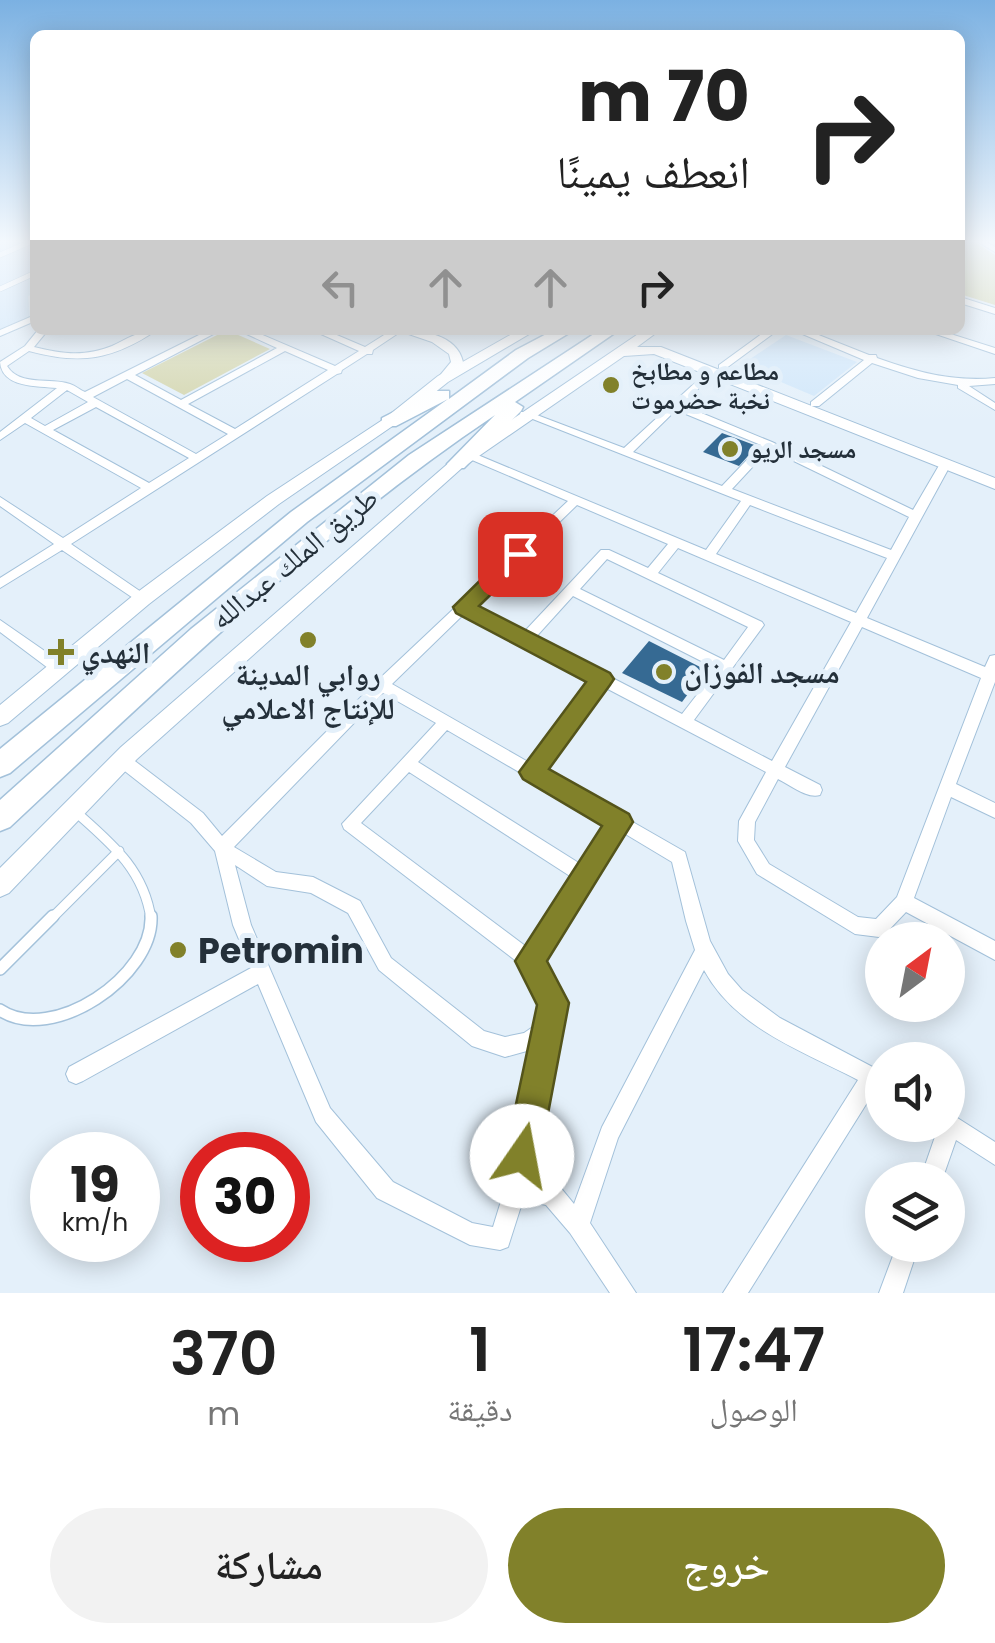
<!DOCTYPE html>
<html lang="ar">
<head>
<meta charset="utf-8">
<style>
  :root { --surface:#fff; --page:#f2f2f2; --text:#222; --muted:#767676; --accent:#81812a }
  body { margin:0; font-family:Poppins,"Noto Naskh Arabic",sans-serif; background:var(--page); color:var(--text); direction:rtl; height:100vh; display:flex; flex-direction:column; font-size:38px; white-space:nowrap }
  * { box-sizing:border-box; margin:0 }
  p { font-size:32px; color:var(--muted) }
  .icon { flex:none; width:55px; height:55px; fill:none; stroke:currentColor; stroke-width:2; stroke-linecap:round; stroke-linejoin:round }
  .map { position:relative; height:1293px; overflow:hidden; direction:ltr }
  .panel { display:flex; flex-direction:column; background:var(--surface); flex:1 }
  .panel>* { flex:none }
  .banner { position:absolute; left:30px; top:30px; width:935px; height:305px; border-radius:15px; box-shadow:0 5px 25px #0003; direction:rtl; background:#fff; color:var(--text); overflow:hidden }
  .needle { width:65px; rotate:32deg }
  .controls { position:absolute; left:865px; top:922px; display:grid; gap:20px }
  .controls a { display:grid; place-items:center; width:100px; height:100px; border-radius:50%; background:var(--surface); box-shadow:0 5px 25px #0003; font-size:50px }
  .speed { position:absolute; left:30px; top:1132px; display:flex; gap:20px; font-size:50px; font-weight:700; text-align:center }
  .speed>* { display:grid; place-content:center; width:130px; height:130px; border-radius:50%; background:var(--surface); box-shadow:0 5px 25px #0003; line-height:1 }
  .speed small { font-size:25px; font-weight:400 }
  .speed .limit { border:15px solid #d22; background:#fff; color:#111 }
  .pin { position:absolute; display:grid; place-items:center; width:85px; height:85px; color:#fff; margin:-42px; border-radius:20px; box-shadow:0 5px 15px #0006 }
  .me { position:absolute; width:110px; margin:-55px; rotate:12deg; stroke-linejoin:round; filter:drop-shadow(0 0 8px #0008) }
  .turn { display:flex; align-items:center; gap:35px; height:210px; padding:0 50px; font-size:45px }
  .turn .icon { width:130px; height:130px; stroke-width:2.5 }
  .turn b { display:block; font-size:70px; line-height:85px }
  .lanes { display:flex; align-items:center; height:95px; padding:0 50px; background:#0003; justify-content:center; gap:50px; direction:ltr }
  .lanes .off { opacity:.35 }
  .eta { display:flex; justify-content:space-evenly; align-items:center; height:170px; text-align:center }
  .eta b { font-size:60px; font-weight:600; line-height:70px }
  .action { display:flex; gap:20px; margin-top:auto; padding:20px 50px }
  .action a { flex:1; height:115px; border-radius:60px; background:var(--accent); color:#fff; font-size:40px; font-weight:600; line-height:115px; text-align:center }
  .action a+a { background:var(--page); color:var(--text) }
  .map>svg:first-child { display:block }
  .built { fill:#d1e7fa }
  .green { fill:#d4d6ae }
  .building { fill:#366a93 }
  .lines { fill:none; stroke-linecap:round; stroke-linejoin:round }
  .service-far2-casing { stroke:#a3c1da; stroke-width:6 }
  .service-far1-casing { stroke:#a3c1da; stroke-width:11 }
  .service-casing { stroke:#a3c1da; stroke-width:14 }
  .minor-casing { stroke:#a3c1da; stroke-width:2 }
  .tertiary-casing { stroke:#a3c1da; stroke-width:2 }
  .secondary-casing { stroke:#a3c1da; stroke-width:2 }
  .motorway-casing { stroke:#a3c1da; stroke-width:3 }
  .service-far2 { stroke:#fff; stroke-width:5 }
  .service-far1 { stroke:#fff; stroke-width:9 }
  .service { stroke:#fff; stroke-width:11 }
  .minor { fill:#fff; fill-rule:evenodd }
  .tertiary { fill:#fff; fill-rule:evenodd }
  .secondary { fill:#fff; fill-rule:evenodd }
  .motorway { fill:#fff; fill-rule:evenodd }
  .route { fill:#81812a; stroke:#54541b; stroke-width:2.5 }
  .poi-dot { fill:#81812a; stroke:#e4f0fa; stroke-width:4 }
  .labels { text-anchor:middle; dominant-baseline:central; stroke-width:10; stroke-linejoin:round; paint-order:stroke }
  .far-poi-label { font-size:25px; font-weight:bold; fill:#24303a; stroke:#e4f0fa; text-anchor:start }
  .street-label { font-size:30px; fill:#24303a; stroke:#e4f0fa }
  .poi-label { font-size:30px; font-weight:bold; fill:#24303a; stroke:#e4f0fa; text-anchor:start }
  .near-poi-label { font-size:35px; font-weight:bold; fill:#24303a; stroke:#e4f0fa; text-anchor:start }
</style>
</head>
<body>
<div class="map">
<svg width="995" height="1293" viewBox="0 0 995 1293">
  <rect width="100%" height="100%" fill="#e4f0fa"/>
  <!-- built -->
  <path class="built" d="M0,242H35V293L28,296L30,321L0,337Z
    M786,335L857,362L814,396L741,365Z"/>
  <!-- green -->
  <path class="green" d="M960,242H975L995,255V305L960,294Z
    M227,330L270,349L184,395L142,373Z"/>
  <!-- building -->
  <path class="building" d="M722,433L757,446L739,466L703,452Z
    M649,641L706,670L682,702L622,673Z"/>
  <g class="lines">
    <defs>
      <path id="service-far2" d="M0,255L30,242
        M0,289L35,273"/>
      <path id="service-far1" d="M77,813C112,844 144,870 151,919
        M51,919L119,851"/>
      <path id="service" d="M0,969L53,916
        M0,1010C52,1045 154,976 151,916"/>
      <path id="minor" d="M978,242H987L995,247V252Z
        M960,297L995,308V314L960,303Z
        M35,315V321L0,336V330Z
        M38,330H48L34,347C62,354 85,357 112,346C127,339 140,330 157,330C112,360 81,365 29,351L7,366C20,387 50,377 70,384C76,386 80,390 85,392L209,330H221L135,375L181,400L277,348L238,330H251L335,366L359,351L312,330H325L365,347L392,330H403L373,350L372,354H367L342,370L341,373L337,374L71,544L147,596L149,599L142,604L62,550L0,588V578L54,544L0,506V497L63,538L141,488L25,423L0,440V432L57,388C37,386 2,388 0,362L25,346ZM285,351L328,370L235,429L188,404ZM127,379L228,434L196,454L93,397ZM67,390L88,402L45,426L31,418ZM96,407L189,458L149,483L53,430Z
        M767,330H778L725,369H719V365Z
        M793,330H806L869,355H876L877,358C916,372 953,382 995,378V384L969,386L995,403V410L958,388V385L918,378L872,363L819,406H811V402L864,360Z
        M924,330H938L995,348V354Z
        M709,370L714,373L682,405L772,442L913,510L941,462H949L951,464L867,618L985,667L990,656L995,655V682L956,784L995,803V818L951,797L914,898L995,941V960L906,912L885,934L879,937L855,934L757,874L738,841L739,821L766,772L604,687L542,770L685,852L710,941L728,974L742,990L780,1018L882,1072V1093L875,1090L748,1293H723L858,1080C803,1051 735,1028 704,970L618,1138L590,1223L636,1293H610L570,1233L546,1205L523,1200L508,1247L500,1250L470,1245L377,1198L316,1122L258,984L83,1081L76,1084L69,1081L66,1074L69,1067L251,968L233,925L215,851L191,823L117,765L114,760L117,755L122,754L127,755L203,813L222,836L377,681L568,501L465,457V453H473L706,550L741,501L520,414L521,412H529L624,448ZM676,410L761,445L722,486L633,452ZM769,449L909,517L891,550L732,489ZM577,505L668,544L648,568L609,550H601L524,632L473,606ZM750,505L887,558L856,613L716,554ZM678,548L851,622L772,761L694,720L764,625L762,622L658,573ZM607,559L748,627L724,660L580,589ZM573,596L717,669L682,714L535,638ZM465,613L593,681L530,763L392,684ZM862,627L981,678L897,897L876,919L858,917L769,864L754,840L755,822L778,779C790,785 807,799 820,795L822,790L820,785L785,767ZM383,693L436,723L342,824L344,829L524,967L543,1004L540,1022L524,1033L505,1037L484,1031L391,958L360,901L313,877L276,872L234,847ZM447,730L608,824L582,865L418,762ZM409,772L573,878L528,948L361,823ZM622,832L672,862L686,921L695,950L602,1127L574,1204L560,1187L528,1180L562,1003L540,961ZM235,865L267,886L311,893L348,913L379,970L472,1046L505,1057L534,1049L505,1188L493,1227L472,1223L393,1182L330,1108L251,925Z
        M0,620L62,663L64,667L62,671H52L0,632Z
        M948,1112L995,1142V1165L956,1140L942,1180H920L939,1125H948Z
        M897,1245H919L903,1293H879Z"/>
      <path id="tertiary" d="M397,330C421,330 457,334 463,362L447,382H439L437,379L451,362L449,354L432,342Z"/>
      <path id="secondary" d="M519,330H536L448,382L394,425L279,504L149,604L8,723L0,726V705L135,594L267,496L384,419L438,376Z
        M644,330H660L637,347H661L995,478V489L654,354L624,356L463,467L137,759L9,893L0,897V868L121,747L451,461Z"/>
      <path id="motorway" d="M554,330H574L528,358L307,522L10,773L0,777V749L291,512L448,399L396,426H382V418L435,391H449V399L516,350Z
        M600,330H619L515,402L523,407L521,411L464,468H450L447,464L495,415C319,533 165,682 10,827L0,831V800L191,629L409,455Z"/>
    </defs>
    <!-- service-far2 casing -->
    <use href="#service-far2" class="service-far2-casing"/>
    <!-- service-far1 casing -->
    <use href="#service-far1" class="service-far1-casing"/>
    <!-- service casing -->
    <use href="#service" class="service-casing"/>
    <!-- minor casing -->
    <use href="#minor" class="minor-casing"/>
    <!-- tertiary casing -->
    <use href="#tertiary" class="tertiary-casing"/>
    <!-- secondary casing -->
    <use href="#secondary" class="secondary-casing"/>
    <!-- motorway casing -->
    <use href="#motorway" class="motorway-casing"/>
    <!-- service-far2 -->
    <use href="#service-far2" class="service-far2"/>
    <!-- service-far1 -->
    <use href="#service-far1" class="service-far1"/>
    <!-- service -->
    <use href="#service" class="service"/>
    <!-- minor -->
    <use href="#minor" class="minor"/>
    <!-- tertiary -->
    <use href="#tertiary" class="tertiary"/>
    <!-- secondary -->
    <use href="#secondary" class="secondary"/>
    <!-- motorway -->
    <use href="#motorway" class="motorway"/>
  </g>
  <!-- sky -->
  <linearGradient id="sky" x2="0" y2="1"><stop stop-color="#7bb1e2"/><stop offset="0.57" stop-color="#f3f8fd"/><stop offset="1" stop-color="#f3f8fd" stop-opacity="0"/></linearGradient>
  <rect width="995" height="423" fill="url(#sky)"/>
  <!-- route -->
  <path class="route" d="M520,547L530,554L527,559L479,606L610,673L614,679L610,685L549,769L629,814L633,822L547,961L569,1003L540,1156L535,1168L522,1173L510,1168L505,1156L537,1005L515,961L602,826L523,779L519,772L586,682L456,613L453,607L512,549Z"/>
  <!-- markers -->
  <g class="poi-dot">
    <circle cx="611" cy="385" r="10"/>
    <circle cx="730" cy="449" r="10"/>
    <circle cx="308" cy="640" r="10"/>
    <path d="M56 637h10v10h10v10h-10v10h-10v-10h-10v-10h10z"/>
    <circle cx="664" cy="672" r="10"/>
    <circle cx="178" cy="950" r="10"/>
  </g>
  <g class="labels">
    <!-- far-poi labels -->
    <g class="far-poi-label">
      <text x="631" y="371">مطاعم و مطابخ<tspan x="631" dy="29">نخبة حضرموت</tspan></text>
      <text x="750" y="449">مسجد الريو</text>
    </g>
    <!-- street labels -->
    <g class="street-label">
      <text transform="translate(294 558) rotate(-39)">طريق الملك عبدالله</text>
    </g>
    <!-- poi labels -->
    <g class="poi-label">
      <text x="81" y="652">النهدي</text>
      <text x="684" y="672">مسجد الفوزان</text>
      <text x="308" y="674" text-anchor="middle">روابي المدينة<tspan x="308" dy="34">للإنتاج الاعلامي</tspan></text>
    </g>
    <!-- near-poi labels -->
    <g class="near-poi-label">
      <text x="198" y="950">Petromin</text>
    </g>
  </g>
</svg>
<div class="controls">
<a><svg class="needle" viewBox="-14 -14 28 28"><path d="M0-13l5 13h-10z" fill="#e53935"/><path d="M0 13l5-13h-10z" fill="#767676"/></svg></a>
<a><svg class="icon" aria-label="sound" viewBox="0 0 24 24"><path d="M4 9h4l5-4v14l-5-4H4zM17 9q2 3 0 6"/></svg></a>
<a><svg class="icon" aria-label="layers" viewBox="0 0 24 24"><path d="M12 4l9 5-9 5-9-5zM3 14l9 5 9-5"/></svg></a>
</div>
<div class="speed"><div>19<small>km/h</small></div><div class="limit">30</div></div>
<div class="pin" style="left:520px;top:554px;background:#d93025"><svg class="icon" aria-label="arrive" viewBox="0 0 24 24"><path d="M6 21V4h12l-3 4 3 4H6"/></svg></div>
<svg class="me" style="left:522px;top:1156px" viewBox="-20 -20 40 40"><circle r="19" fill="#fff"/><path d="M0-13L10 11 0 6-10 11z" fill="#81812a"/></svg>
<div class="banner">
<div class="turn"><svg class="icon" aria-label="right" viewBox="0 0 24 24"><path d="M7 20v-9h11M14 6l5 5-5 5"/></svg><div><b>70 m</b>انعطف يمينًا</div></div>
<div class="lanes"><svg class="icon off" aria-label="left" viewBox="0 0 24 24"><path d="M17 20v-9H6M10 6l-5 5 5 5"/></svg><svg class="icon off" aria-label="ahead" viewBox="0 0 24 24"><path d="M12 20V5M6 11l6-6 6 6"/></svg><svg class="icon off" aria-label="ahead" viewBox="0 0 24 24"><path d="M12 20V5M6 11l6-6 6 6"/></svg><svg class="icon" aria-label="right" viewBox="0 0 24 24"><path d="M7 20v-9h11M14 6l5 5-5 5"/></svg></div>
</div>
</div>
<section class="panel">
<div class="eta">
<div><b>17:47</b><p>الوصول</p></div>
<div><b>1</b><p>دقيقة</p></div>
<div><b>370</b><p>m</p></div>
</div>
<div class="action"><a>خروج</a><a>مشاركة</a></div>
</section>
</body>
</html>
